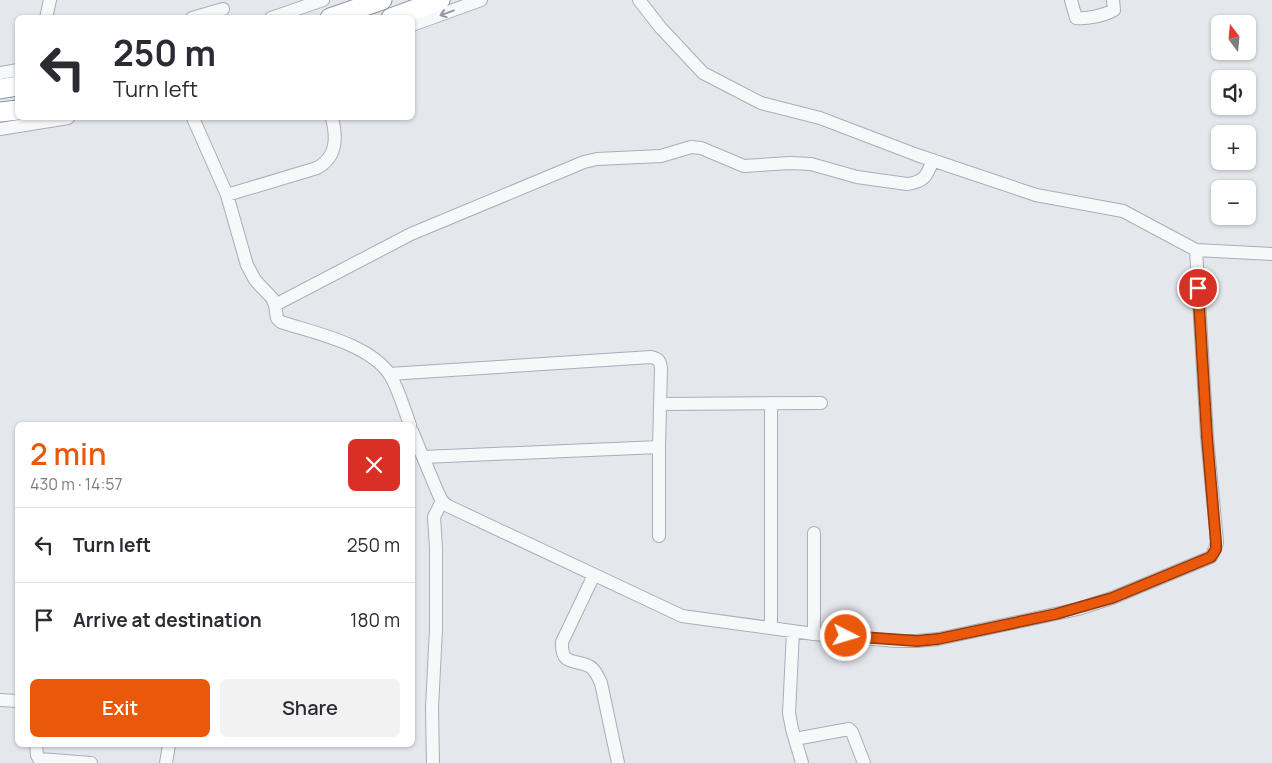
<!DOCTYPE html>
<html lang="en">
<head>
<meta charset="utf-8">
<style>
  :root { --surface:#fff; --page:#f2f2f3; --text:#2b2b33; --muted:#7c7c81; --line:#e1e1e2; --accent:#ea580c }
  body { margin:0; font-family:Manrope,sans-serif; background:var(--page); color:var(--text); height:100vh; display:flex; flex-direction:column; font-size:19px; white-space:nowrap }
  * { box-sizing:border-box; margin:0 }
  p { font-size:16px; color:var(--muted) }
  .icon { flex:none; width:28px; height:28px; fill:none; stroke:currentColor; stroke-width:2; stroke-linecap:round; stroke-linejoin:round }
  .map { position:relative; flex:1; overflow:hidden }
  .panel { position:absolute; left:15px; top:422px; width:400px; height:325px; display:flex; flex-direction:column; background:var(--surface); border-radius:8px; box-shadow:0 1px 4px #0004 }
  .panel>* { flex:none }
  .top-card { position:absolute; left:15px; top:15px; width:400px; height:105px; border-radius:8px; box-shadow:0 1px 4px #0004; background:#fff; color:var(--text); overflow:hidden }
  .needle { width:32px; rotate:344deg }
  .buttons { position:absolute; left:1211px; top:15px; display:grid; gap:10px }
  .buttons a { display:grid; place-items:center; width:45px; height:45px; border-radius:8px; background:var(--surface); box-shadow:0 1px 4px #0004; font-size:25px }
  .pin { position:absolute; display:grid; place-items:center; width:42px; height:42px; color:#fff; margin:-21px; border:2px solid #fff; border-radius:50%; box-shadow:0 1px 5px #0007 }
  .me { position:absolute; width:55px; margin:-28px; rotate:95deg; stroke-linejoin:round; filter:drop-shadow(0 0 4px #0008) }
  .turn { display:flex; align-items:center; gap:18px; height:105px; padding:0 15px; font-size:22px }
  .turn .icon { width:65px; height:65px; stroke-width:2.5 }
  .turn b { display:block; font-size:35px; line-height:42px }
  .round { display:grid; place-items:center; flex:none; width:52px; height:52px; border-radius:8px; background:var(--page) }
  .summary { display:flex; align-items:center; justify-content:space-between; height:85px; padding:0 15px }
  h1 { font-size:30px; font-weight:600; line-height:38px; color:var(--accent) }
  .button { display:flex; gap:10px; margin-top:auto; padding:10px 15px }
  .button a { flex:1; height:58px; border-radius:8px; background:var(--accent); color:#fff; font-size:20px; font-weight:600; line-height:58px; text-align:center }
  .button a+a { background:var(--page); color:var(--text) }
  ul { padding:0; list-style:none }
  li { display:flex; align-items:center; gap:15px; height:75px; padding:0 15px; border-top:1px solid var(--line) }
  li div { flex:1 }
  li b { display:block; font-size:19px }
  li em { font-style:normal }
  .map>svg:first-child { display:block }
  .lines { fill:none; stroke-linecap:round; stroke-linejoin:round }
  .minor-casing { stroke:#a9aeb7; stroke-width:14 }
  .highway-casing { stroke:#8b94a3; stroke-width:21 }
  .minor { stroke:#f7f8fa; stroke-width:12 }
  .highway { stroke:#fff; stroke-width:19 }
  .oneway { stroke:#9196a0 }
  .route-casing { stroke:#983908; stroke-width:12 }
  .route { stroke:#ea580c; stroke-width:9 }
</style>
</head>
<body>
<div class="map">
<svg width="1272" height="763" viewBox="0 0 1272 763">
  <rect width="100%" height="100%" fill="#e4e7ec"/>
  <g class="lines">
    <defs>
      <path id="minor" d="M639,0L660,27L703,73L761,103L820,118L917,155L1036,195L1123,211L1196,250L1272,254
        M1071,0L1076,18C1087,19 1103,16 1114,10L1113,0
        M46,18L50,0
        M192,18L223,9
        M271,18L323,0
        M412,25L481,0
        M0,73L18,70
        M193,118L227,195L247,265L255,280L272,298L275,305L277,318L281,322C314,333 370,344 390,375C399,390 404,409 410,425
        M0,129L68,118
        M227,195L317,168C337,157 337,138 332,118
        M275,305L411,234L584,162L597,159L661,156L691,147L701,148L744,166L790,163L811,164L857,177L907,184C925,182 927,175 933,160
        M389,374L651,357C659,359 660,361 661,368L659,447V536
        M771,403V627
        M660,404L821,403
        M412,431L438,493L442,501L448,506L682,616L814,634L897,641H917L938,639L1078,609L1112,598L1211,557L1215,549L1217,542L1207,437L1196,250
        M423,457L659,447
        M814,533V634
        M594,575L562,642C561,666 574,659 589,666C595,669 598,677 601,683L618,763
        M793,631L789,713L792,729L802,763
        M0,700L18,701
        M795,739L849,729L852,732L864,763
        M36,745L37,755L39,759L91,763
        M166,763L169,745
        M433,763L432,708L436,629V548L434,517L442,501"/>
      <path id="highway" d="M330,18L382,0
        M391,18L440,0
        M0,89L18,86
        M0,112L18,110"/>
    </defs>
    <!-- minor casing -->
    <use href="#minor" class="minor-casing"/>
    <!-- highway casing -->
    <use href="#highway" class="highway-casing"/>
    <!-- minor -->
    <use href="#minor" class="minor"/>
    <!-- highway -->
    <use href="#highway" class="highway"/>
  </g>
  <!-- one-way arrows -->
  <defs><path id="oneway-shaft" d="M-6 0H5M1.5-3L5.5 0L1.5 3" fill="none" stroke-width="1.6" stroke-linecap="round" stroke-linejoin="round" transform="scale(1.25)"/></defs>
  <use class="oneway" href="#oneway-shaft" transform="translate(447 13) rotate(160)"/>
  <g class="lines">
    <defs>
      <path id="route" d="M846,636L917,641L938,639L1056,614L1112,598L1211,557L1216,549V542L1207,437L1198,288"/>
    </defs>
    <!-- route casing -->
    <use href="#route" class="route-casing"/>
    <!-- route -->
    <use href="#route" class="route"/>
  </g>
</svg>
<div class="buttons">
<a><svg class="needle" viewBox="-14 -14 28 28"><path d="M0-13l5 13h-10z" fill="#e53935"/><path d="M0 13l5-13h-10z" fill="#7c7c81"/></svg></a>
<a><svg class="icon" aria-label="sound" viewBox="0 0 24 24"><path d="M4 9h4l5-4v14l-5-4H4zM17 9q2 3 0 6"/></svg></a>
<a>+</a>
<a>−</a>
</div>
<div class="pin" style="left:1198px;top:288px;background:#d93025"><svg class="icon" aria-label="arrive" viewBox="0 0 24 24"><path d="M6 21V4h12l-3 4 3 4H6"/></svg></div>
<svg class="me" style="left:846px;top:636px" viewBox="-20 -20 40 40"><circle r="17" fill="#ea580c" stroke="#fff" stroke-width="3"/><path d="M0-11L8 9 0 5-8 9z" fill="#fff"/></svg>
<div class="top-card">
<div class="turn"><svg class="icon" aria-label="left" viewBox="0 0 24 24"><path d="M17 20v-9H6M10 6l-5 5 5 5"/></svg><div><b>250 m</b>Turn left</div></div>
</div>
<section class="panel">
<div class="summary"><div><h1>2 min</h1><p>430 m · 14:57</p></div><a class="round" style="background:#d93025;color:#fff"><svg class="icon" aria-label="close" viewBox="0 0 24 24"><path d="M6 6l12 12M18 6L6 18"/></svg></a></div>
<ul>
<li><svg class="icon" aria-label="left" viewBox="0 0 24 24"><path d="M17 20v-9H6M10 6l-5 5 5 5"/></svg><div><b>Turn left</b></div><em>250 m</em></li>
<li><svg class="icon" aria-label="arrive" viewBox="0 0 24 24"><path d="M6 21V4h12l-3 4 3 4H6"/></svg><div><b>Arrive at destination</b></div><em>180 m</em></li>
</ul>
<div class="button"><a>Exit</a><a>Share</a></div>
</section>
</div>
</body>
</html>
